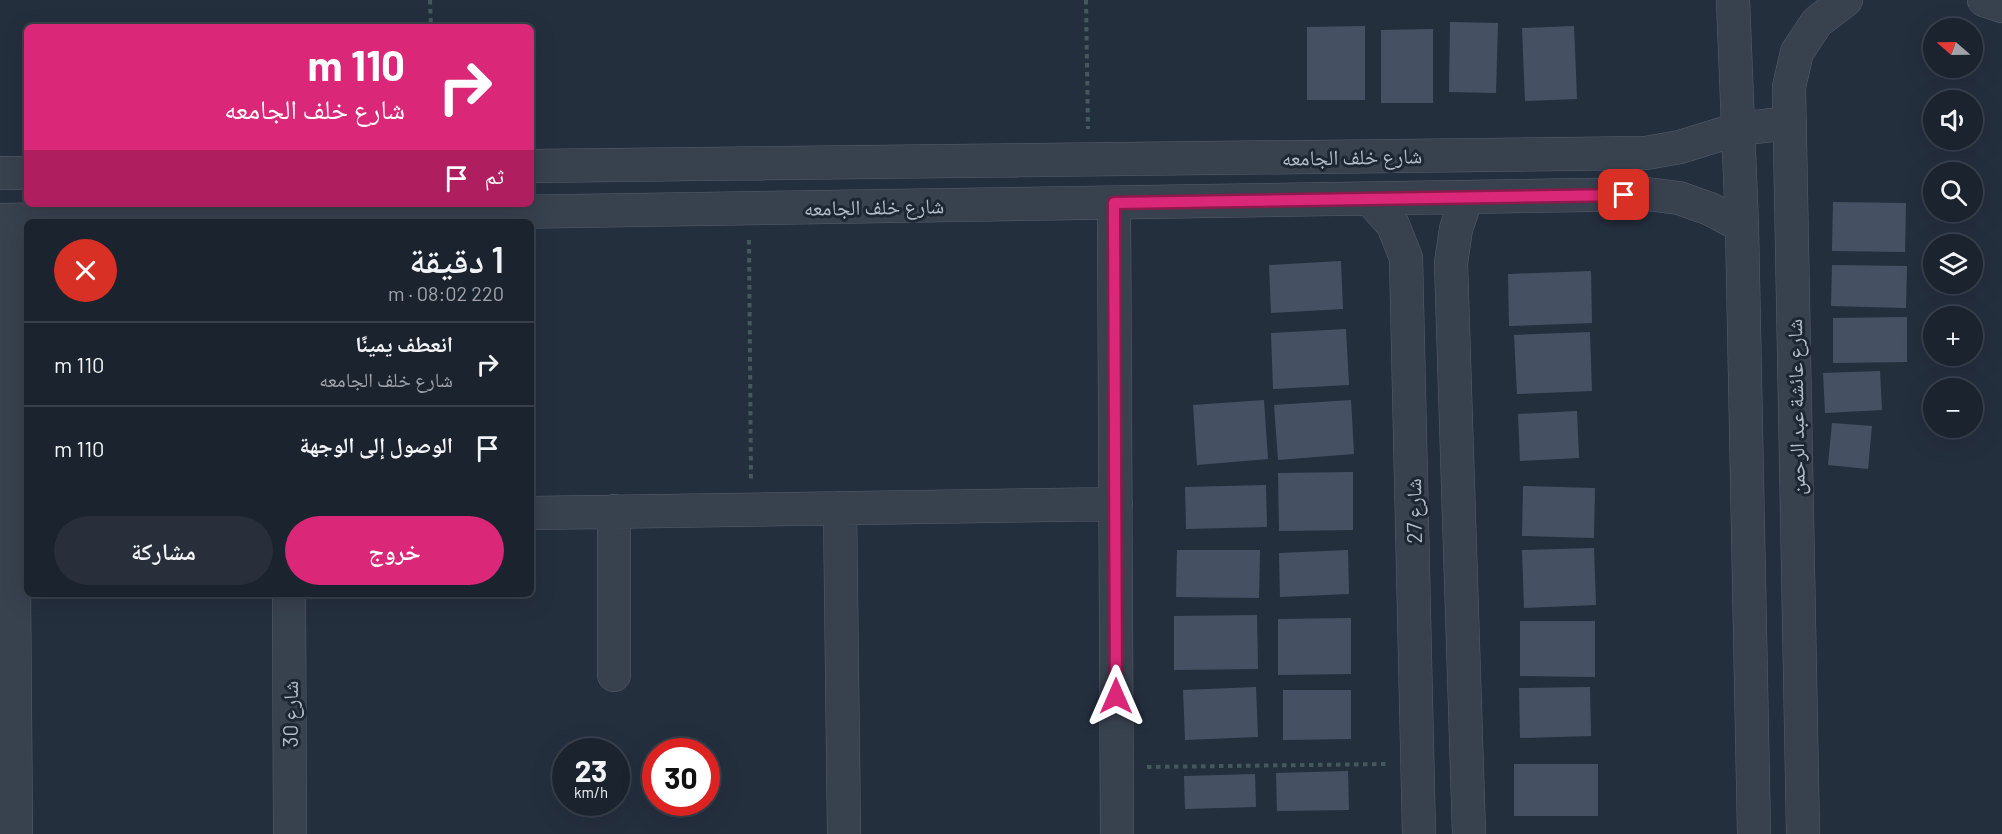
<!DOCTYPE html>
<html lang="ar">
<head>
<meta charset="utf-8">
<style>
  :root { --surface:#1b232e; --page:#282f3a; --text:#f1f3f6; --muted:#a0a4aa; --line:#39404a; --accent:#db2777 }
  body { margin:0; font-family:Barlow,"Noto Naskh Arabic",sans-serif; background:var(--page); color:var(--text); direction:rtl; height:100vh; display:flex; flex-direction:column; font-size:22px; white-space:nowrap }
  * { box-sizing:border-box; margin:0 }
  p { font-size:20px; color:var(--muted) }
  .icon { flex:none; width:33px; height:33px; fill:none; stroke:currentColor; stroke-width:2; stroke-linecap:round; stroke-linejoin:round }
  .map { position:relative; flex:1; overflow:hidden; direction:ltr }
  .sheet { position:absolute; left:24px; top:219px; width:510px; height:378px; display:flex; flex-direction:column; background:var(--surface); border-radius:9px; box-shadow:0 6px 24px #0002,0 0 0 2px var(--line); direction:rtl }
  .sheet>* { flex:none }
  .banner { position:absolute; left:24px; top:24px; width:510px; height:183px; border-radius:9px; box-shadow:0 6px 24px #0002,0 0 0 2px var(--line); direction:rtl; background:#db2777; color:#fff; overflow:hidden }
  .needle { width:39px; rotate:290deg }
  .tools { position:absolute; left:1923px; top:18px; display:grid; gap:12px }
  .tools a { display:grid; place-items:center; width:60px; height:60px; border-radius:50%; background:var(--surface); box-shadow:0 6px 24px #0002,0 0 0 2px var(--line); font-size:30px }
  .speed { position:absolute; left:552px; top:738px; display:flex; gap:12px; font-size:30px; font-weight:700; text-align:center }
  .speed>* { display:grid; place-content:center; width:78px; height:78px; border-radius:50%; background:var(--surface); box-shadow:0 6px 24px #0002,0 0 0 2px var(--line); line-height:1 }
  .speed small { font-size:15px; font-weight:400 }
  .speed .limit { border:9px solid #d22; background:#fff; color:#111 }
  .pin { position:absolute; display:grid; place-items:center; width:51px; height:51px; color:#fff; margin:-26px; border-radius:12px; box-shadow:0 3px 9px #0006 }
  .me { position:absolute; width:66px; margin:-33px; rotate:0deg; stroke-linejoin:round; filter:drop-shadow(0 0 4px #0008) }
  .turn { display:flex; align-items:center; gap:21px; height:126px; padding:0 30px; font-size:27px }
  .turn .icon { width:78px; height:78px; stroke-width:2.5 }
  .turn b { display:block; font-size:42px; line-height:51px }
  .then { display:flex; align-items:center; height:57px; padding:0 30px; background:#0003; gap:12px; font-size:22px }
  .round { display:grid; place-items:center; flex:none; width:63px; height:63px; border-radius:32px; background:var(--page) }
  .summary { display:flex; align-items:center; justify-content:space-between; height:102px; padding:0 30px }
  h1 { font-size:36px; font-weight:600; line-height:45px }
  .button { display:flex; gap:12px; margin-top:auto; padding:12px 30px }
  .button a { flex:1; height:69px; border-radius:36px; background:var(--accent); color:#fff; font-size:24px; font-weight:600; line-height:69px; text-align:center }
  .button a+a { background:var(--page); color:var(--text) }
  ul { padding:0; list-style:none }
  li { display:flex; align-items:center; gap:18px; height:84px; padding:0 30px; border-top:2px solid var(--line) }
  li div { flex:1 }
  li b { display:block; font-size:22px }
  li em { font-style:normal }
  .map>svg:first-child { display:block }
  .building { fill:#455162 }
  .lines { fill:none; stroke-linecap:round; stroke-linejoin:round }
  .minor-casing { stroke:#565f6c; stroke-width:34 }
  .path { stroke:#44595c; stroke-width:4; stroke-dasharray:4.5 4.5; stroke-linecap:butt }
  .minor { stroke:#38414e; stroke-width:33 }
  .route-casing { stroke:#8e194d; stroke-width:15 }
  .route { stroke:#db2777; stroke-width:10 }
  .labels { text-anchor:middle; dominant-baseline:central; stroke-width:6; stroke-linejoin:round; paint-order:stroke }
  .street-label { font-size:21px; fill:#b4bcc9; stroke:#1d2633 }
</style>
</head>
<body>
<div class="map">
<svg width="2002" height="834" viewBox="0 0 2002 834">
  <rect width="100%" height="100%" fill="#242f3e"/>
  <!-- building -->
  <path class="building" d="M1450,22L1498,23L1496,93L1449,92Z
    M1365,26V100H1307V27Z
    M1574,26L1577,99L1525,101L1522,28Z
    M1433,29V103H1381V30Z
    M1833,202L1906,203L1905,252L1832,251Z
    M1341,261L1343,309L1271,313L1269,265Z
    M1832,265L1907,266L1906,308L1831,306Z
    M1591,271L1592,323L1509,326L1508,274Z
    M1907,317V362L1833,363V318Z
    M1346,329L1349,385L1273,389L1271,333Z
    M1590,332L1592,391L1517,394L1514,335Z
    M1880,371L1882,410L1825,413L1823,373Z
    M1264,400L1268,459L1197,465L1193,405Z
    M1351,400L1354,454L1278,460L1274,405Z
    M1577,411L1579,458L1520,461L1518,414Z
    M1832,423L1872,426L1868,469L1828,465Z
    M1353,472V530L1279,531L1278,473Z
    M1266,485L1267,527L1186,529L1185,487Z
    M1523,486L1595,488L1594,538L1522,536Z
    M1594,548L1596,605L1524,608L1522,550Z
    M1177,550H1260L1259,598L1176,597Z
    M1348,550L1349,594L1280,597L1279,553Z
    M1257,615L1258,669L1174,670V616Z
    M1351,618V674L1278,675V619Z
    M1520,621H1595V677L1520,676Z
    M1256,687L1258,737L1185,740L1183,690Z
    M1590,687L1591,736L1520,738L1519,688Z
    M1283,690H1351V739L1283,740Z
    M1514,764H1598V816H1514Z
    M1348,771L1349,810L1277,811L1276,773Z
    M1255,774L1256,807L1185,809L1184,776Z"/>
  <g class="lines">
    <defs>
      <path id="minor" d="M1733,0L1742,226L1754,834
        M1984,0L2002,6
        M531,166L1646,153L1680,147L1738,129L1790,123
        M0,173H27
        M1467,197L1456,229L1451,263L1469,834
        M1370,199L1393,225L1406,258L1419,834
        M1114,203L1117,834
        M0,220L1647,194L1679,198L1710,209L1742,226
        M11,220L16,834
        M840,508L844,834
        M614,511V675
        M531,513L1116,504
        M289,594L290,834
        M1803,834L1789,87L1797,52L1817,22L1846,0"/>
    </defs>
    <!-- minor casing -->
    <use href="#minor" class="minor-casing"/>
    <!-- path -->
    <path class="path" d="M430,0L431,27
      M1086,0L1088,129
      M749,240L751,479
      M1147,767L1386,764"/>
    <!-- minor -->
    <use href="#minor" class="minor"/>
  </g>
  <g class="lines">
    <defs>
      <path id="route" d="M1116,696L1114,203L1624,195"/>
    </defs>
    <!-- route casing -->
    <use href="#route" class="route-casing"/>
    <!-- route -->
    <use href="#route" class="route"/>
  </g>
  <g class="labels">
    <!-- street labels -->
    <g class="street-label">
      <text transform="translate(1352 156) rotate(-1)">شارع خلف الجامعه</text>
      <text transform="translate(874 206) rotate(-1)">شارع خلف الجامعه</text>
      <text transform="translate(1795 407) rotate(-91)">شارع عائشة عبد الرحمن</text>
      <text transform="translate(1413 511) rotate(-91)">شارع 27</text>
      <text transform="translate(289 714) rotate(-90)">شارع 30</text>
    </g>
  </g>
</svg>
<div class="tools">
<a><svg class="needle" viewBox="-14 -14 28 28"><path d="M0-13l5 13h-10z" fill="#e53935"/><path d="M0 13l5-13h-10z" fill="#a0a4aa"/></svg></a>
<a><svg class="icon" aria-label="sound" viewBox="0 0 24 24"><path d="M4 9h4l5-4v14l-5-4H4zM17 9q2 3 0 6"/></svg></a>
<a><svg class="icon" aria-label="search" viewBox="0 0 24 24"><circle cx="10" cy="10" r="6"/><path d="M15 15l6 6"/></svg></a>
<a><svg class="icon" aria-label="layers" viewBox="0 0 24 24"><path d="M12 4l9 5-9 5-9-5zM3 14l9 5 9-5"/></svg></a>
<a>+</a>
<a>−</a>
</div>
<div class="speed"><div>23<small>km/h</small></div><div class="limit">30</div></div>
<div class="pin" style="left:1624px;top:195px;background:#d93025"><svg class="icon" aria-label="arrive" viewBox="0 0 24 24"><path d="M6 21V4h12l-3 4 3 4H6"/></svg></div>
<svg class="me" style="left:1116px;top:696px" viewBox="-20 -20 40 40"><path d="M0-17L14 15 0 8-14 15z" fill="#db2777" stroke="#fff" stroke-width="4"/></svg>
<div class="banner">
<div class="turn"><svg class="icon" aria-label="right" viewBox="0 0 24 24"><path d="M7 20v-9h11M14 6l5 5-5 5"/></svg><div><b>110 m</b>شارع خلف الجامعه</div></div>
<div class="then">ثم<svg class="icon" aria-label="arrive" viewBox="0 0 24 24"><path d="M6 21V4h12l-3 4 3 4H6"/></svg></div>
</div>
<section class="sheet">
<div class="summary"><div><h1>1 دقيقة</h1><p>220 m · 08:02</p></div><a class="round" style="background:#d93025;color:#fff"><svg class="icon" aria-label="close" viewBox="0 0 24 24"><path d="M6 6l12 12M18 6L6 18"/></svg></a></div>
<ul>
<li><svg class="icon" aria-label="right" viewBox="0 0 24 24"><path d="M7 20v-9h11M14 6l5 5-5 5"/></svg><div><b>انعطف يمينًا</b><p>شارع خلف الجامعه</p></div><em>110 m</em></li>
<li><svg class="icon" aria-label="arrive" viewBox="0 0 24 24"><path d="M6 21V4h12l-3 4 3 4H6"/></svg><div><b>الوصول إلى الوجهة</b></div><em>110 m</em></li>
</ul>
<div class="button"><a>خروج</a><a>مشاركة</a></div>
</section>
</div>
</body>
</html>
